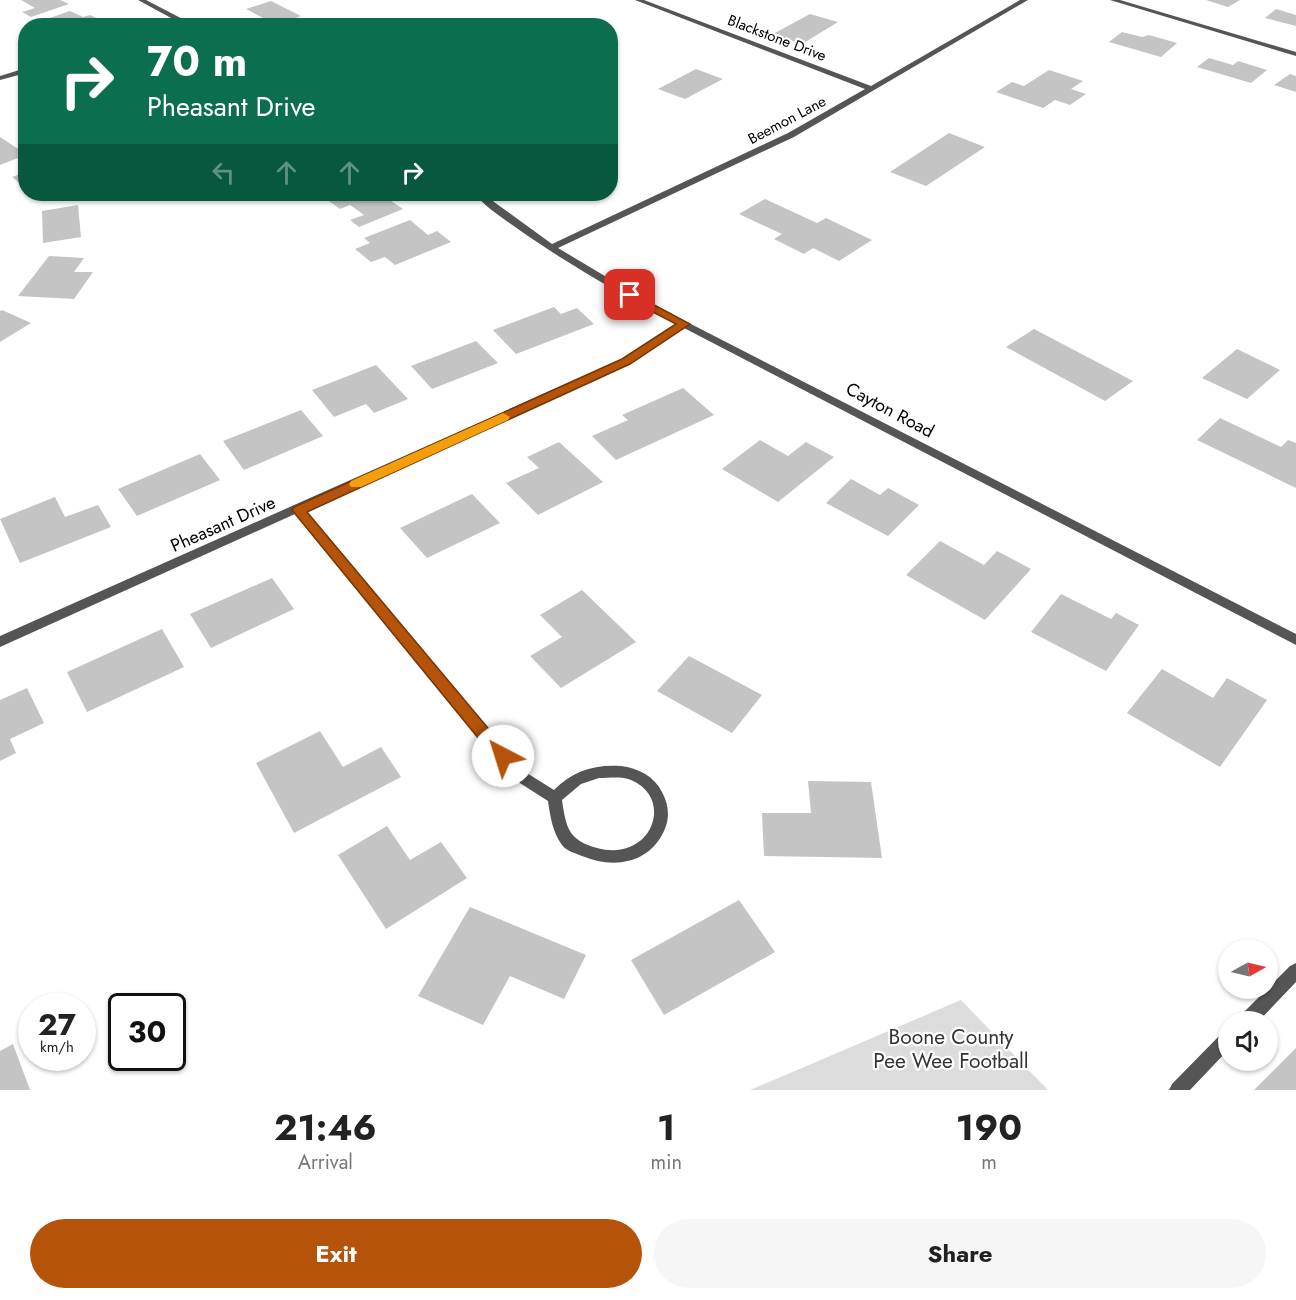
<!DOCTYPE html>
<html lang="en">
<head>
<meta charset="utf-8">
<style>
  :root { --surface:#fff; --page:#f6f6f6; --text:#222; --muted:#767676; --accent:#b45309 }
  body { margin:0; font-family:Jost,sans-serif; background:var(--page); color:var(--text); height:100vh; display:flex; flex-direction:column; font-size:22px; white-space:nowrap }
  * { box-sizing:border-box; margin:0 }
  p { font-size:20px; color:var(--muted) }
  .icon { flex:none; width:33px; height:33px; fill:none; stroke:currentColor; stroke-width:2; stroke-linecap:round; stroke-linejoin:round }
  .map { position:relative; height:1090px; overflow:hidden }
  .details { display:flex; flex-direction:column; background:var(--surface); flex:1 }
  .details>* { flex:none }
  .hud { position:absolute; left:18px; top:18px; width:600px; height:183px; border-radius:24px; box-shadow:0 2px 4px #0004; background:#0b6e4f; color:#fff; overflow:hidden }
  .needle { width:39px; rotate:82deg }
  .fabs { position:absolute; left:1218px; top:939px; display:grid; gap:12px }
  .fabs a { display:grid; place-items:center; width:60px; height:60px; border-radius:50%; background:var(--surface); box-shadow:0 2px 4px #0004; font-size:30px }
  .speed { position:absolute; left:18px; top:993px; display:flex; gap:12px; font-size:30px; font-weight:700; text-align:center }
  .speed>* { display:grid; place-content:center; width:78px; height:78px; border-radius:50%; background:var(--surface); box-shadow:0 2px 4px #0004; line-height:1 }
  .speed small { font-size:15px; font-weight:400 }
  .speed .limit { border:3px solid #111; border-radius:9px; background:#fff; color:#111 }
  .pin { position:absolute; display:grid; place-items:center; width:51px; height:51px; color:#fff; margin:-26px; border-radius:12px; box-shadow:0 3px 9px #0006 }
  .me { position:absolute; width:66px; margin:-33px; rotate:320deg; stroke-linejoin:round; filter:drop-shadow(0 0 4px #0008) }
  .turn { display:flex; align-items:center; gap:21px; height:126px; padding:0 30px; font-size:27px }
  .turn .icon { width:78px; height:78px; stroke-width:2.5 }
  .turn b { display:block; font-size:42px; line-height:51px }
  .lanes { display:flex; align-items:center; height:57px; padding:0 30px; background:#0003; justify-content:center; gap:30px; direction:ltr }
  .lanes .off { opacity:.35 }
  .eta { display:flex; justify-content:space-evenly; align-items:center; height:102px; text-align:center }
  .eta b { font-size:36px; font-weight:700; line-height:42px }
  .button { display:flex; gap:12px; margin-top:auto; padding:12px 30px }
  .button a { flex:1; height:69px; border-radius:36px; background:var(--accent); color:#fff; font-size:24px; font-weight:700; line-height:69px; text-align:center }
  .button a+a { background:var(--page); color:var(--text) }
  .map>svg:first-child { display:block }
  .green { fill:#dcdcdc }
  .building { fill:#c4c4c4 }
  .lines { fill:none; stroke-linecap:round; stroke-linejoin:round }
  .lane { fill:#555; fill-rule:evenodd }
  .street { fill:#555; fill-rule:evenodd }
  .route { fill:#b45309; stroke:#753606; stroke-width:1.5 }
  .slow { fill:#f59e0b }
  .labels { text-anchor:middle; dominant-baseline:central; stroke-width:4.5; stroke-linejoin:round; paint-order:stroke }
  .far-street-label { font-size:15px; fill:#000; stroke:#fff }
  .street-label { font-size:18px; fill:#000; stroke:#fff }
  .near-park-label { font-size:21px; fill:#333; stroke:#fff }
</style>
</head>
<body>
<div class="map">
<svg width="1296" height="1090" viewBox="0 0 1296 1090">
  <rect width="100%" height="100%" fill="#fff"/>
  <!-- green -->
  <path class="green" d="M961,1000L1048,1090H750Z"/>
  <!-- building -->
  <path class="building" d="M21,0H60L69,4L31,17L22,12L35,8Z
    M1206,0H1240L1228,7Z
    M271,1L301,16L276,25L246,9Z
    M1276,9L1296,15V26L1265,18Z
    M70,11L83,17L90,15L106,23L97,26H50L41,21Z
    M810,14L838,22L802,44L773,34Z
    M323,20L336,26H306V25Z
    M1122,32L1142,37L1149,35L1177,43L1161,57L1109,42Z
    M1209,58L1233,65L1238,61L1267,70L1251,83L1197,67Z
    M696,69L723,79L685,99L658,89Z
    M1049,70L1083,81L1071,89L1086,94L1070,105L1055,100L1043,108L996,92L1012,82L1024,86Z
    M1290,74L1296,76V92L1274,85Z
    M949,133L985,147L926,186L890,172Z
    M0,137L26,154V155L0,165Z
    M26,172V188L12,177Z
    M331,194H381L403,209L359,227L350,220L364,215L350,205L340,209L323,197Z
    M765,199L817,223L826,218L872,240L839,261L813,248L804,254L774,239L782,234L739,214Z
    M78,205L81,237L43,243L42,211Z
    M410,220L428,235L437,231L451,242L395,265L385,257L371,262L355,249L370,243L364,238Z
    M49,256L84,258L74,272H93L74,299L18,296Z
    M554,307L561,314L577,308L594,324L516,354L493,330Z
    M2,310L31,323L0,342V311Z
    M1034,329L1133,381L1105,401L1006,347Z
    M476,341L498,363L432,389L411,366Z
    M1237,349L1280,370L1247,399L1202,378Z
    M376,365L408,399L374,413L366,404L334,417L312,390Z
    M683,388L714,415L616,460L592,436L628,420L622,415Z
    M301,410L323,436L244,470L223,441Z
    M1220,418L1281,447L1288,440L1296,443V488L1197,440Z
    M760,440L788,456L806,442L834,457L778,502L722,469Z
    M559,442L603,482L538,515L506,483L539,468L527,457Z
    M200,454L220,480L137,516L118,489Z
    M851,479L880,495L888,488L919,505L888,536L826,503Z
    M472,494L500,523L427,558L400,528Z
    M55,497L65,517L98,505L111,527L20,563L0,519Z
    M940,541L984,565L997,551L1031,569L985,620L906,575Z
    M272,578L294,609L211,648L190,614Z
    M582,590L636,642L561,688L530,656L562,637L540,615Z
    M1061,594L1111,619L1116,613L1139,625L1106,671L1031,632Z
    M162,629L184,667L87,712L67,672Z
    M689,656L762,695L732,733L657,691Z
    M1162,669L1213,698L1227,678L1267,700L1220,767L1127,713Z
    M27,688L44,723L10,739L16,753L0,761V700Z
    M320,731L343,767L381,747L401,777L294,833L256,763Z
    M808,781L871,782L882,858L764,856L762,813H811Z
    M387,826L410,860L441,842L467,878L386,929L338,855Z
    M739,900L775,952L664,1015L631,960Z
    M470,907L586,955L564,999L510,976L483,1025L418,996Z
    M13,1044L30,1090H0V1051Z
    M1296,1048V1090H1254Z"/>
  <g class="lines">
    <!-- lane -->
    <path class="lane" d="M1296,963V982L1258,1022H1238L1240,1016L1290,966Z
      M1228,1031V1050L1190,1090H1169L1172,1084L1222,1033Z"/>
    <!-- street -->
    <path class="street" d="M138,0H146L196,26H187L178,21L166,26H155L173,19Z
      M635,0H644L871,86L1020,0H1028L794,137L558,248L650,303L1296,634V645L684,328L630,363L305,510L522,770L554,790C572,771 595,764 621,766C638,768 654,776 662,792C669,805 670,818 664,831C649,864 613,869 582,856C575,853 566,851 562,845C553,833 550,816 548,801L512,778L295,514L0,647V636L622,359L677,324C625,297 573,267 525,234C508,222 488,209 474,194H483L552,244L788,133L865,89ZM599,778C609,778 622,776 631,780C675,798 652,863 597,848C568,840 566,827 562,800L581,784Z
      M1110,0H1120L1296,52V56Z
      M26,68V73L0,80V76Z"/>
  </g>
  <!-- route -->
  <path class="route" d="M630,292L690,324L630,364L307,512L508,752L511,756L508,761L503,763L497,761L292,510L294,507L622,359L676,324L626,298L624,295Z"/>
  <!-- slow -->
  <path class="slow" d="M503,413L510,417L508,420L361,487H351L349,484L351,481Z"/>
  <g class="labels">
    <!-- far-street labels -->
    <g class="far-street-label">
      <text transform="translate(777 38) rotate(21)">Blackstone Drive</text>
      <text transform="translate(787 120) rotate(-28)">Beemon Lane</text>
    </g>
    <!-- street labels -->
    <g class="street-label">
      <text transform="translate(890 410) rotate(28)">Cayton Road</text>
      <text transform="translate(223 524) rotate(-24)">Pheasant Drive</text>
    </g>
    <!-- near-park labels -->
    <g class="near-park-label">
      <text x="951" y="1037">Boone County<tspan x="951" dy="24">Pee Wee Football</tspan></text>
    </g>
  </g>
</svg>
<div class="fabs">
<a><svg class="needle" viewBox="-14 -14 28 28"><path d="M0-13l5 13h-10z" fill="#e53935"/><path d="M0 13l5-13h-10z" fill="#767676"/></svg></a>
<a><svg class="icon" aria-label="sound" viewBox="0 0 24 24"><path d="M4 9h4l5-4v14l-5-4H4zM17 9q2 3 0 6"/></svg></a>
</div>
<div class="speed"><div>27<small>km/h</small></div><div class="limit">30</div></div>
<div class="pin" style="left:630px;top:295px;background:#d93025"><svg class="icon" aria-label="arrive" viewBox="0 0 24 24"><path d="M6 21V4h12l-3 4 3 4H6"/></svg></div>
<svg class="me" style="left:503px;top:756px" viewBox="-20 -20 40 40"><circle r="19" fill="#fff"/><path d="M0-13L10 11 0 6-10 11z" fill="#b45309"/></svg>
<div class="hud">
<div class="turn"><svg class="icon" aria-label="right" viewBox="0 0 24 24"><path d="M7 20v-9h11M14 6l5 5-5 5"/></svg><div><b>70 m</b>Pheasant Drive</div></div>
<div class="lanes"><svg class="icon off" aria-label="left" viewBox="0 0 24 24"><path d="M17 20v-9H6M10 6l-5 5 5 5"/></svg><svg class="icon off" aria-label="ahead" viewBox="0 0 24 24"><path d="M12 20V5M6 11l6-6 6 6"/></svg><svg class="icon off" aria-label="ahead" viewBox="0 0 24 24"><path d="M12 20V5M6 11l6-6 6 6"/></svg><svg class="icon" aria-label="right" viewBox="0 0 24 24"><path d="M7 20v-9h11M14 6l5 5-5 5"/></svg></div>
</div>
</div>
<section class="details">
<div class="eta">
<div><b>21:46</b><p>Arrival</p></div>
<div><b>1</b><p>min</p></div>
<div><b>190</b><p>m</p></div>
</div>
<div class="button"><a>Exit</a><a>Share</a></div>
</section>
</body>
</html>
